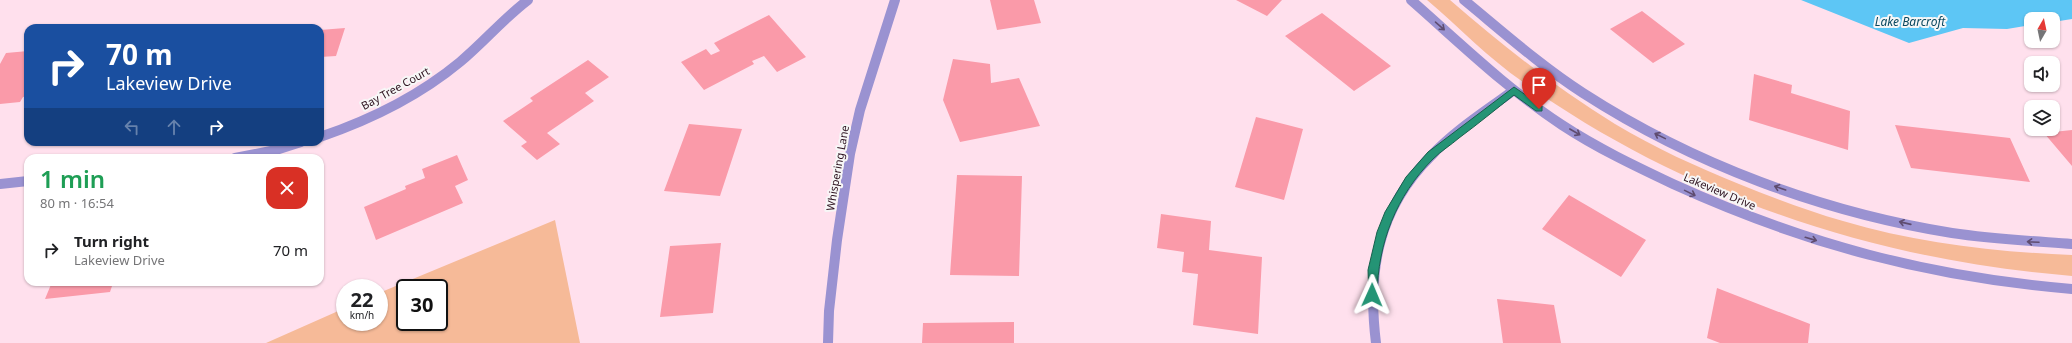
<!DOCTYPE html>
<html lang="en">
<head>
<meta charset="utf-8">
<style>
  :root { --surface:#fff; --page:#f2f2f2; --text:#202124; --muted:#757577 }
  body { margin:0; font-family:"Noto Sans",sans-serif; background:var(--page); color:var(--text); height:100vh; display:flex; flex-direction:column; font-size:15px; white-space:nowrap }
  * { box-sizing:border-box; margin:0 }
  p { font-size:13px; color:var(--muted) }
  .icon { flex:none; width:22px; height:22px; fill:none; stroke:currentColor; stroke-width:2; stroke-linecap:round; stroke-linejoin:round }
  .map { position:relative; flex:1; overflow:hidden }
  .drawer { position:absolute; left:24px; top:154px; width:300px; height:132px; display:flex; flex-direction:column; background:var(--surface); border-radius:12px; box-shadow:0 1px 3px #0004 }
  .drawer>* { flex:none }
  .top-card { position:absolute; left:24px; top:24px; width:300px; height:122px; border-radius:12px; box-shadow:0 1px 3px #0004; background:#1a4fa0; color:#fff; overflow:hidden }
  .needle { width:26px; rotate:9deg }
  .controls { position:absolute; left:2024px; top:12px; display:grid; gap:8px }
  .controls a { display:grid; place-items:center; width:36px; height:36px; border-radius:8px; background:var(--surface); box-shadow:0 1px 3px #0004; font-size:20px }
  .speed { position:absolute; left:336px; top:279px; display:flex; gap:8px; font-size:20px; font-weight:700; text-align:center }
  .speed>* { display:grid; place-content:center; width:52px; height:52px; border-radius:50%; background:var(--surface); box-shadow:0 1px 3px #0004; line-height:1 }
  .speed small { font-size:10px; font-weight:400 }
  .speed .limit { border:2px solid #111; border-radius:6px; background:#fff; color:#111 }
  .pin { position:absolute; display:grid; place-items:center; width:34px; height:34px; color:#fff; margin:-41px -17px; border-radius:50% 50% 50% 0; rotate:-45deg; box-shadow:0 0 4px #0007 }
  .pin .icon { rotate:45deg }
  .me { position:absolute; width:44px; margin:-22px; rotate:1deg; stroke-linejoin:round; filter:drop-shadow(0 0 3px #0008) }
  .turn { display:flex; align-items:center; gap:14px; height:84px; padding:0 16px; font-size:18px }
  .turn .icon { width:52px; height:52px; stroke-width:2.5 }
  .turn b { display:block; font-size:28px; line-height:34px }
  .lanes { display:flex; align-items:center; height:38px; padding:0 16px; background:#0003; justify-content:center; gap:20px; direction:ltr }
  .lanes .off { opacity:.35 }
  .round { display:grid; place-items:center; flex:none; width:42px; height:42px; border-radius:12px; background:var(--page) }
  .head { display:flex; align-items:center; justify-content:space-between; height:68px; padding:0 16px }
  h1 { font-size:24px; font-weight:600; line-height:30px; color:#1e9e55 }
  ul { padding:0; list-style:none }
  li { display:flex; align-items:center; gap:12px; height:56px; padding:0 16px }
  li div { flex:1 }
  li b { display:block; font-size:15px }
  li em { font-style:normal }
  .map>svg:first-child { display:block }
  .green { fill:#f6ba98; fill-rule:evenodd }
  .water { fill:#5dc6f5 }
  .building { fill:#fa9aa9 }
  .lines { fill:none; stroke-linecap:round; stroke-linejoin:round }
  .minor { stroke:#9a92d1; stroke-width:10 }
  .oneway { stroke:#5f4c70 }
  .route { fill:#249475; stroke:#17604c }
  .labels { text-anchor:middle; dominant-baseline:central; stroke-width:4; stroke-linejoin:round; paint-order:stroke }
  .street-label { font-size:11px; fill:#2e1320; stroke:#f7f7f7 }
  .water-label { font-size:12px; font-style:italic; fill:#0a4860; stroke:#f7f7f7 }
</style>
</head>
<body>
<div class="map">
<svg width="2072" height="343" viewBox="0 0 2072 343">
  <rect width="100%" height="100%" fill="#ffe0ed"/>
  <!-- green -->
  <path class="green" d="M1427,0H1450C1502,45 1556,88 1615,124C1655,148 1697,167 1739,184C1774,198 1808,211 1843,221C1917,243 1995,252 2072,255V276C1874,260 1685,197 1523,82C1488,58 1459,27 1427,0Z
    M555,220L580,343H266L345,308V322H379V293ZM405,288H439V322H405Z"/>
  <!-- water -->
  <path class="water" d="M1801,0H2072V19L2053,22V19H2031V25L2007,29L1963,28L1909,43Z"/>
  <!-- building -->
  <path class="building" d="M990,0H1034L1041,23L997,30Z
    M1236,0H1282L1267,16Z
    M1642,11L1685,44L1653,63L1610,29Z
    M1322,13L1391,66L1354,91L1285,36Z
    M769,15L806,57L777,72L764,56L752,61L754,64L704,90L681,62L706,49L711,55L720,51L714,43Z
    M345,28L336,56L320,57V30Z
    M28,51V96L23,97L20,102L0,104V64L6,53Z
    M953,59L990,64L991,83L1019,78L1040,126L960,142L943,100Z
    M588,60L609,77L585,93L594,101L547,133L560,144L537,160L521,146L527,142L503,121L533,101L530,98Z
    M1754,74L1792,85L1791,93L1850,111L1848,150L1749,120Z
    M1256,117L1303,129L1284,200L1235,187Z
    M689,124L742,129L720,196L664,191Z
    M1895,125L2010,138L2030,182L1911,168Z
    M2072,130V166L2044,133Z
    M457,155L468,180L455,186L463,203L376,240L364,207L406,189L405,186L425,178L422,169Z
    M957,175L1022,176L1019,276L950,275Z
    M1569,195L1646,240L1621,277L1542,229Z
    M1161,214L1211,221L1209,250L1262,257L1258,334L1193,325L1198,274L1182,272L1184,252L1157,248Z
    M721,243L713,313L660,317L670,246Z
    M52,282H132L131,284L112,286L110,292L45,299Z
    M1717,288L1810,324L1808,343H1720L1707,338Z
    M1497,299L1554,305L1561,343H1503Z
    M1014,322V343H922L923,323Z"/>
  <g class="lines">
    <!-- minor -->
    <path class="minor" d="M1411,0C1460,43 1507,89 1562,125C1597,148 1635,166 1673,184C1805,244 1928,277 2072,289
      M1464,0C1503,32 1541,66 1583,93C1693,164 1822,212 1952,233C1992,239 2032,241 2072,244
      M320,137C370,120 419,96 460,62C484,42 503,19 528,0
      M235,158L276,150L301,142
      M0,184L28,181
      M828,343L829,311L837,240L850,154L860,110L895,0
      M1376,343C1367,271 1378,209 1431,156C1455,130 1486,111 1514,90"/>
  </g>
  <!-- one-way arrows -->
  <defs><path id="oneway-shaft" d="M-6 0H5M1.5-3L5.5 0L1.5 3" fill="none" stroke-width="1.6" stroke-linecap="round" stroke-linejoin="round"/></defs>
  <g class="oneway">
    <use href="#oneway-shaft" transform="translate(1440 26) rotate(41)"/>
    <use href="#oneway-shaft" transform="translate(1575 132) rotate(30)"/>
    <use href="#oneway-shaft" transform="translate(1660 136) rotate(-154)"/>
    <use href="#oneway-shaft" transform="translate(1780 188) rotate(-161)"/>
    <use href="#oneway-shaft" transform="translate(1690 193) rotate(26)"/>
    <use href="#oneway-shaft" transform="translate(1905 223) rotate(-167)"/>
    <use href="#oneway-shaft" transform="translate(1811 239) rotate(16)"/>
    <use href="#oneway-shaft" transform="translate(2033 242) rotate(-177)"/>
  </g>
  <!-- route -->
  <path class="route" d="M1514,87L1542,106V111H1536L1514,95C1496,109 1478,124 1459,138C1451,145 1441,151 1433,159C1396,196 1378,243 1377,295L1376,298H1369L1368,270L1377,232L1385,212L1406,177L1428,152Z"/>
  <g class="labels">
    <!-- street labels -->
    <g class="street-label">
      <text transform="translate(395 88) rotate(-29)">Bay Tree Court</text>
      <text transform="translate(837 168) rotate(-80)">Whispering Lane</text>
      <text transform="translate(1720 191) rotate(23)">Lakeview Drive</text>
    </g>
    <!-- water labels -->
    <g class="water-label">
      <text x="1910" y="21">Lake Barcroft</text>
    </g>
  </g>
</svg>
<div class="controls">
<a><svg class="needle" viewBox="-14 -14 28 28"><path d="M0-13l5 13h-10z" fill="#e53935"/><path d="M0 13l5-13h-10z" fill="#757577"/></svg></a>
<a><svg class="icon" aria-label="sound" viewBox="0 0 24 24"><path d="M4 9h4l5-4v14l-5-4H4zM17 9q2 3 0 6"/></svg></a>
<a><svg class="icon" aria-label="layers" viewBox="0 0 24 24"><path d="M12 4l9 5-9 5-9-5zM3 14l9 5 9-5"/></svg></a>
</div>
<div class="speed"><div>22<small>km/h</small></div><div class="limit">30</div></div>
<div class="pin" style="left:1539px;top:109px;background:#d93025"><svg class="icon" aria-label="arrive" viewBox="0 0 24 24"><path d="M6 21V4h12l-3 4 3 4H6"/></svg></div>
<svg class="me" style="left:1372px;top:295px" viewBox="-20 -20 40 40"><path d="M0-17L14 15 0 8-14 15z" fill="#249475" stroke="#fff" stroke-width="4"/></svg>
<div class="top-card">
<div class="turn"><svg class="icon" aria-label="right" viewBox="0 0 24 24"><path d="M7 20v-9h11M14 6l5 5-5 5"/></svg><div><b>70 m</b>Lakeview Drive</div></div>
<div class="lanes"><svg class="icon off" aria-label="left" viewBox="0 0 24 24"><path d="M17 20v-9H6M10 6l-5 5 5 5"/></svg><svg class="icon off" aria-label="ahead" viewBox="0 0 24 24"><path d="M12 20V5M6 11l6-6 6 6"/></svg><svg class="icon" aria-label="right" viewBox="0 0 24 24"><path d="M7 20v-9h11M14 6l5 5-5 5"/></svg></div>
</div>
<section class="drawer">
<div class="head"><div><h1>1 min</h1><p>80 m · 16:54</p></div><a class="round" style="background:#d93025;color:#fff"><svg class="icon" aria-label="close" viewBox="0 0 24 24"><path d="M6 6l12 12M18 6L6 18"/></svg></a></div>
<ul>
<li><svg class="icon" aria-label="right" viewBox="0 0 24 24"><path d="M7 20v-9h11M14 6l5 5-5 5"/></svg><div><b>Turn right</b><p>Lakeview Drive</p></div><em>70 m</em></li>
</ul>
</section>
</div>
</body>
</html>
